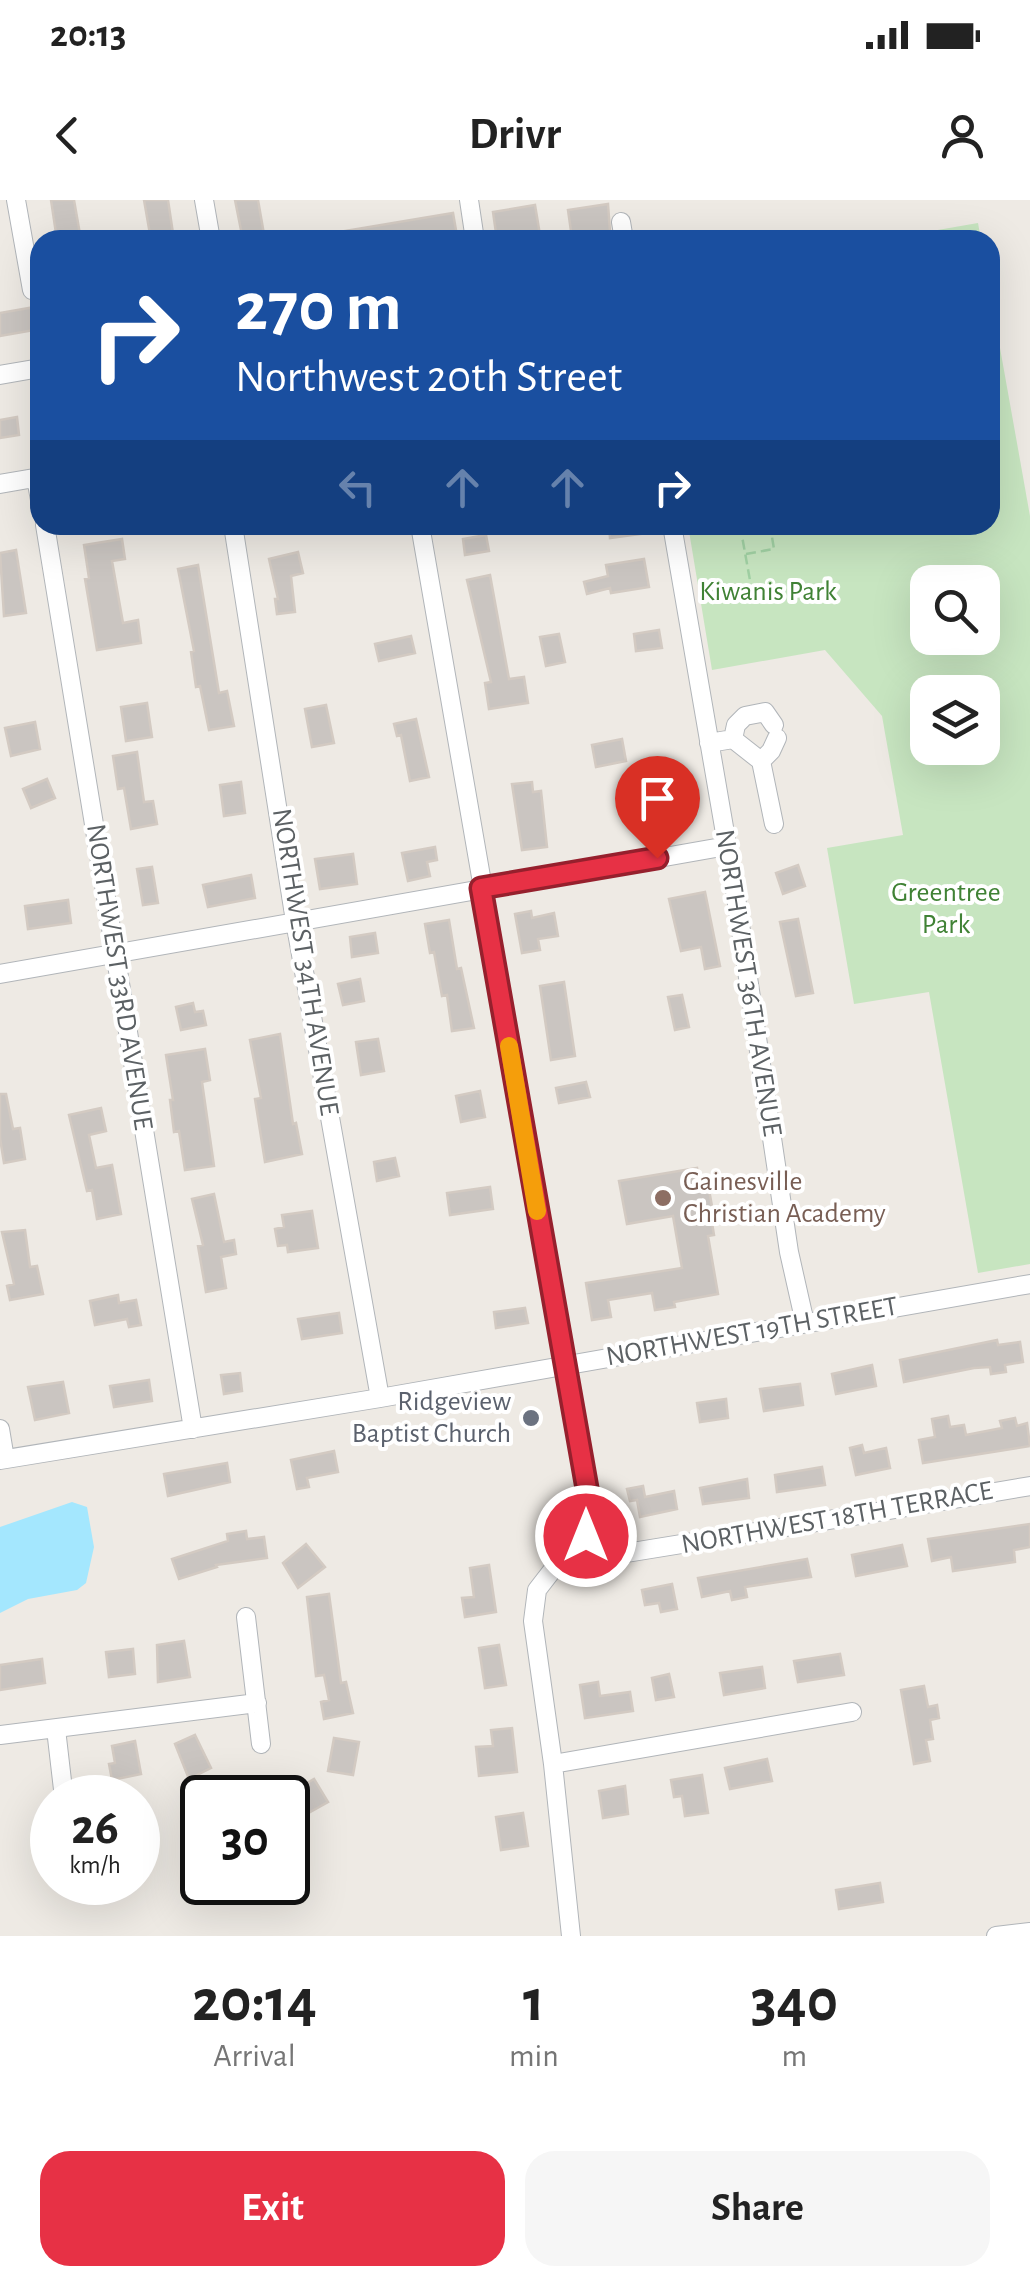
<!DOCTYPE html>
<html lang="en">
<head>
<meta charset="utf-8">
<style>
  :root { --surface:#fff; --page:#f6f6f6; --text:#222; --muted:#767676; --accent:#e73145 }
  body { margin:0; font-family:"Alegreya Sans",sans-serif; background:var(--page); color:var(--text); height:100vh; display:flex; flex-direction:column; font-size:38px; white-space:nowrap }
  * { box-sizing:border-box; margin:0 }
  p { font-size:32px; color:var(--muted) }
  .icon { flex:none; width:55px; height:55px; fill:none; stroke:currentColor; stroke-width:2; stroke-linecap:round; stroke-linejoin:round }
  .map { position:relative; height:1736px; overflow:hidden }
  .side { display:flex; flex-direction:column; background:var(--surface); flex:1 }
  .side>* { flex:none }
  .banner { position:absolute; left:30px; top:30px; width:970px; height:305px; border-radius:30px; box-shadow:0 10px 40px #0002; background:#1a4fa0; color:#fff; overflow:hidden }
  .buttons { position:absolute; left:910px; top:365px; display:grid; gap:20px }
  .buttons a { display:grid; place-items:center; width:90px; height:90px; border-radius:20px; background:var(--surface); box-shadow:0 10px 40px #0002; font-size:50px }
  .speed { position:absolute; left:30px; top:1575px; display:flex; gap:20px; font-size:50px; font-weight:700; text-align:center }
  .speed>* { display:grid; place-content:center; width:130px; height:130px; border-radius:50%; background:var(--surface); box-shadow:0 10px 40px #0002; line-height:1 }
  .speed small { font-size:25px; font-weight:400 }
  .speed .limit { border:5px solid #111; border-radius:15px; background:#fff; color:#111 }
  .pin { position:absolute; display:grid; place-items:center; width:85px; height:85px; color:#fff; margin:-102px -42px; border-radius:50% 50% 50% 0; rotate:-45deg; box-shadow:0 0 10px #0007 }
  .pin .icon { rotate:45deg }
  .me { position:absolute; width:110px; margin:-55px; rotate:0deg; stroke-linejoin:round; filter:drop-shadow(0 0 8px #0008) }
  .turn { display:flex; align-items:center; gap:35px; height:210px; padding:0 40px; font-size:45px }
  .turn .icon { width:130px; height:130px; stroke-width:2.5 }
  .turn b { display:block; font-size:70px; line-height:85px }
  .lanes { display:flex; align-items:center; height:95px; padding:0 40px; background:#0003; justify-content:center; gap:50px; direction:ltr }
  .lanes .off { opacity:.35 }
  .eta { display:flex; justify-content:space-evenly; align-items:center; height:170px; text-align:center }
  .eta b { font-size:60px; font-weight:700; line-height:70px }
  .action { display:flex; gap:20px; margin-top:auto; padding:20px 40px }
  .action a { flex:1; height:115px; border-radius:30px; background:var(--accent); color:#fff; font-size:40px; font-weight:700; line-height:115px; text-align:center }
  .action a+a { background:var(--page); color:var(--text) }
  .status { display:flex; justify-content:space-between; align-items:center; height:70px; padding:0 50px; background:var(--surface); direction:ltr }
  .status svg { height:28px; fill:currentColor }
  header { display:flex; justify-content:space-between; align-items:center; height:130px; padding:0 40px; background:var(--surface); font-size:45px; font-weight:700 }
  .map>svg:first-child { display:block }
  .green { fill:#c7e5c0; fill-rule:evenodd }
  .water { fill:#a4e7fe }
  .building { fill:#cac5c1; stroke:#d3cac2; stroke-width:2.5 }
  .lines { fill:none; stroke-linecap:round; stroke-linejoin:round }
  .minor-casing { stroke:#b1b5b9; stroke-width:20 }
  .path { stroke:#a0d0a3; stroke-width:2.5; stroke-dasharray:10 5; stroke-linecap:butt }
  .minor { stroke:#fff; stroke-width:18 }
  .route-casing { stroke:#96202d; stroke-width:25 }
  .route { stroke:#e73145; stroke-width:18 }
  .slow { stroke:#f59e0b; stroke-width:18 }
  .education-dot { fill:#8d6e63; stroke:#fff; stroke-width:4 }
  .worship-dot { fill:#6b7280; stroke:#fff; stroke-width:4 }
  .labels { text-anchor:middle; dominant-baseline:central; stroke-width:8; stroke-linejoin:round; paint-order:stroke }
  .park-label { font-size:28px; fill:#408235; stroke:#fff }
  .street-label { font-size:28px; fill:#5c6164; stroke:#fff }
  .education-label { font-size:28px; fill:#785e54; stroke:#fff; text-anchor:start }
  .worship-label { font-size:28px; fill:#5b616d; stroke:#fff; text-anchor:end }
</style>
</head>
<body>
<div class="status"><b>20:13</b><svg viewBox="0 0 49 12"><path d="M0 12V9h3v3zM5 12V6h3v6zM10 12V3h3v9zM15 12V0h3v12zM26 1h20v11H26zM47 4h2v5h-2z"/></svg></div>
<header><svg class="icon" aria-label="back" viewBox="0 0 24 24"><path d="M15 5l-7 7 7 7"/></svg>Drivr<svg class="icon" aria-label="person" viewBox="0 0 24 24"><circle cx="12" cy="8" r="4"/><path d="M4 21q1-7 8-7t8 7"/></svg></header>
<div class="map">
<svg width="1030" height="1736" viewBox="0 0 1030 1736">
  <rect width="100%" height="100%" fill="#eeeae4"/>
  <!-- green -->
  <path class="green" d="M978,23L981,40H880Z
    M990,92L1030,316V1064L978,1073L929,792L854,804L827,648L903,635L882,516L825,450L712,470L688,325H990ZM982,382V438H928V382ZM928,492H982V548H928Z"/>
  <!-- water -->
  <path class="water" d="M72,1302L87,1307L94,1347L86,1383L77,1390L28,1399L0,1413V1327Z"/>
  <!-- building -->
  <path class="building" d="M51,0H74L81,40H57Z
    M144,0H168L174,40H151Z
    M235,0H258L265,40H243Z
    M608,4L610,32L572,38L568,10Z
    M535,5L540,35L497,40L493,12Z
    M453,13L457,36L431,40H334L333,33Z
    M40,106V129L0,136V113Z
    M17,217L19,235L0,238V220Z
    M609,325H647L648,333L610,338Z
    M486,335L489,351L465,355L463,339Z
    M122,339L125,359L112,361L123,423L138,420L141,443L97,450L85,379L89,378L84,345Z
    M16,350L26,413L4,416L0,353Z
    M298,352L303,373L291,376L295,412L277,414L275,399H278L269,359Z
    M644,359L649,387L611,393L610,388L587,394L584,382L608,376L606,365Z
    M198,365L219,493L227,491L234,526L209,530L200,486L196,487L191,452L194,451L178,369Z
    M490,375L509,479L524,477L528,503L489,509L485,483L491,482L467,380Z
    M659,430L662,448L636,451L634,434Z
    M559,434L565,462L546,466L540,437Z
    M411,436L415,453L379,461L375,444Z
    M147,503L152,537L126,541L121,507Z
    M326,505L334,543L312,547L305,509Z
    M416,519L429,577L410,581L401,535L397,536L394,524Z
    M35,522L40,549L11,556L5,528Z
    M622,539L626,561L596,567L592,545Z
    M137,552L144,602L153,601L157,624L131,629L124,588L118,589L113,556Z
    M660,565L662,583L688,579L693,615L667,618L663,586L644,589L640,568Z
    M47,579L55,598L31,608L23,589Z
    M241,582L245,613L224,616L220,585Z
    M532,582L533,592L541,591L547,647L522,650L512,584Z
    M435,647L437,660L427,662L430,676L408,681L402,653Z
    M353,654L357,684L320,689L315,659Z
    M798,665L805,686L783,694L776,673Z
    M152,667L158,703L143,705L137,669Z
    M251,675L255,698L208,707L203,685Z
    M705,692L720,766L705,769L701,747L681,751L669,699Z
    M68,700L71,723L28,729L25,706Z
    M531,711L532,718L554,713L558,736L538,739L540,750L522,753L515,714Z
    M798,719L813,793L796,796L780,722Z
    M449,720L457,769L461,768L474,828L452,831L447,795L442,796L434,752L430,753L425,724Z
    M375,733L378,753L352,757L350,737Z
    M360,779L364,801L343,805L338,784Z
    M564,782L575,856L551,860L540,786Z
    M682,795L689,827L675,830L668,797Z
    M193,803L195,812L203,811L206,825L181,830L176,807Z
    M280,834L293,924L296,923L302,954L265,962L255,899L261,898L250,840Z
    M378,839L384,871L361,875L356,842Z
    M205,849L210,880L202,882L214,966L185,970L179,931L174,932L170,900H173L166,855Z
    M586,882L590,897L559,903L556,888Z
    M480,891L485,917L461,922L456,896Z
    M0,894H6L13,929L20,928L25,959L4,963L0,938Z
    M101,908L106,931L89,935L96,968L112,965L121,1014L97,1019L92,990L87,991L69,915Z
    M395,958L399,976L377,981L374,962Z
    M697,968L700,986L708,984L715,1023H712L714,1035L708,1036L718,1094L674,1102L675,1107L655,1110L652,1093L608,1100L611,1117L592,1120L586,1083L682,1068L673,1016L627,1024L619,981Z
    M490,987L493,1009L450,1015L447,993Z
    M214,994L224,1042L234,1040L236,1054L221,1057L226,1088L206,1092L198,1046L203,1045L192,999Z
    M312,1011L318,1048L288,1052L287,1045L278,1046L275,1029L284,1027L282,1015Z
    M25,1030L30,1067L37,1066L43,1094L10,1100L7,1086L14,1084L2,1032Z
    M118,1095L119,1103L136,1100L141,1125L129,1127L127,1119L95,1125L90,1101Z
    M525,1108L528,1123L496,1128L494,1112Z
    M339,1113L342,1133L302,1139L298,1119Z
    M997,1140L998,1145L1020,1142L1023,1162L1005,1165L1006,1172L991,1174L990,1167L974,1168L904,1182L900,1160Z
    M872,1165L876,1186L836,1194L832,1174Z
    M240,1173L242,1191L224,1194L221,1175Z
    M149,1180L152,1201L114,1207L110,1186Z
    M63,1182L69,1213L35,1220L28,1187Z
    M800,1184L803,1205L764,1211L760,1189Z
    M726,1199L728,1218L700,1222L697,1203Z
    M948,1216L950,1227L964,1225L966,1235L1002,1228L1000,1221L1015,1218L1017,1226L1027,1223L1030,1246L923,1263L919,1240L935,1237L932,1219Z
    M862,1245L864,1253L886,1248L890,1268L856,1275L850,1248Z
    M334,1251L338,1272L307,1278L309,1287L297,1289L291,1260Z
    M227,1263L230,1282L168,1296L164,1274Z
    M822,1267L825,1285L777,1292L775,1275Z
    M747,1279L749,1298L703,1304L700,1288Z
    M643,1286L645,1297L674,1291L677,1309L640,1317L637,1300L630,1301L627,1289Z
    M1030,1324V1347L1014,1350L1015,1362L953,1371L951,1357L932,1361L928,1339Z
    M246,1331L247,1339L264,1337L267,1358L216,1365L217,1367L179,1379L172,1359L228,1341L227,1334Z
    M306,1344L325,1367L298,1388L283,1363Z
    M902,1345L907,1366L856,1376L852,1355Z
    M807,1359L811,1377L745,1387L747,1397L732,1400L730,1391L702,1397L698,1378Z
    M489,1365L496,1412L465,1417L462,1398L474,1397L470,1368Z
    M672,1384L677,1409L661,1412L659,1403L645,1405L642,1390Z
    M329,1394L341,1483L346,1482L353,1513L324,1519L321,1502L329,1500L324,1475L316,1476L307,1397Z
    M184,1441L190,1477L158,1482L157,1445Z
    M499,1445L506,1485L485,1488L479,1448Z
    M133,1449L135,1474L109,1477L106,1452Z
    M840,1454L844,1475L798,1482L794,1461Z
    M42,1459L45,1483L0,1490V1465Z
    M762,1467L765,1488L724,1495L720,1473Z
    M669,1474L674,1497L656,1500L652,1478Z
    M598,1482L600,1496L630,1492L633,1511L585,1518L580,1485Z
    M924,1486L928,1507L937,1505L939,1518L930,1520L933,1539L926,1540L930,1561L914,1564L901,1490Z
    M512,1528L517,1572L479,1576L476,1547L493,1546L491,1530Z
    M195,1535L211,1568L189,1579L175,1544Z
    M334,1538L359,1542L353,1575L328,1571Z
    M135,1541L141,1574L112,1580L109,1564L115,1563L112,1546Z
    M767,1559L772,1581L730,1589L725,1568Z
    M702,1575L708,1613L685,1616L682,1596L674,1597L671,1580Z
    M314,1579L328,1602L296,1620L288,1598L280,1591L296,1581L300,1587Z
    M625,1586L628,1614L603,1618L599,1591Z
    M523,1613L528,1646L501,1650L496,1617Z
    M880,1683L883,1702L839,1709L836,1690Z"/>
  <g class="lines">
    <defs>
      <path id="minor" d="M16,0L32,90
        M204,0L211,40
        M469,0L475,40
        M621,22L624,40
        M0,175L40,168
        M36,278L40,300
        M0,284L40,277
        M45,325L193,1229
        M233,325L295,721L380,1198
        M420,325L591,1311L577,1361
        M672,325L736,697L789,1052L805,1123
        M733,539L736,525L745,516L765,512L774,525
        M709,543L733,539L761,561L774,624
        M761,561L771,551L777,538
        M0,774L727,646
        M0,1229L5,1259
        M0,1260L380,1198L1030,1084
        M246,1417L261,1544
        M56,1529L64,1598
        M0,1535L257,1503
        M553,1564L852,1512
        M571,1736L553,1564L533,1421L537,1390L554,1368L577,1361C729,1337 879,1312 1030,1286
        M996,1736L1030,1732"/>
    </defs>
    <!-- minor casing -->
    <use href="#minor" class="minor-casing"/>
    <!-- path -->
    <path class="path" d="M740,325L753,397
      M746,354L774,349L770,325"/>
    <!-- minor -->
    <use href="#minor" class="minor"/>
  </g>
  <g class="lines">
    <defs>
      <path id="route" d="M586,1336L591,1311L481,688L657,658"/>
    </defs>
    <!-- route casing -->
    <use href="#route" class="route-casing"/>
    <!-- route -->
    <use href="#route" class="route"/>
    <!-- slow -->
    <path class="slow" d="M509,846L537,1011"/>
  </g>
  <!-- markers -->
  <circle class="education-dot" cx="663" cy="998" r="10"/>
  <circle class="worship-dot" cx="531" cy="1218" r="10"/>
  <g class="labels">
    <!-- park labels -->
    <g class="park-label">
      <text x="768" y="392">Kiwanis Park</text>
      <text x="946" y="693">Greentree<tspan x="946" dy="32">Park</tspan></text>
    </g>
    <!-- street labels -->
    <g class="street-label">
      <text transform="translate(305 762) rotate(81)">NORTHWEST 34TH AVENUE</text>
      <text transform="translate(119 777) rotate(81)">NORTHWEST 33RD AVENUE</text>
      <text transform="translate(748 783) rotate(81)">NORTHWEST 36TH AVENUE</text>
      <text transform="translate(752 1132) rotate(-10)">NORTHWEST 19TH STREET</text>
      <text transform="translate(837 1318) rotate(-10)">NORTHWEST 18TH TERRACE</text>
    </g>
    <!-- education labels -->
    <g class="education-label">
      <text x="683" y="982">Gainesville<tspan x="683" dy="32">Christian Academy</tspan></text>
    </g>
    <!-- worship labels -->
    <g class="worship-label">
      <text x="511" y="1202">Ridgeview<tspan x="511" dy="32">Baptist Church</tspan></text>
    </g>
  </g>
</svg>
<div class="buttons">
<a><svg class="icon" aria-label="search" viewBox="0 0 24 24"><circle cx="10" cy="10" r="6"/><path d="M15 15l6 6"/></svg></a>
<a><svg class="icon" aria-label="layers" viewBox="0 0 24 24"><path d="M12 4l9 5-9 5-9-5zM3 14l9 5 9-5"/></svg></a>
</div>
<div class="speed"><div>26<small>km/h</small></div><div class="limit">30</div></div>
<div class="pin" style="left:657px;top:658px;background:#d93025"><svg class="icon" aria-label="arrive" viewBox="0 0 24 24"><path d="M6 21V4h12l-3 4 3 4H6"/></svg></div>
<svg class="me" style="left:586px;top:1336px" viewBox="-20 -20 40 40"><circle r="17" fill="#e73145" stroke="#fff" stroke-width="3"/><path d="M0-11L8 9 0 5-8 9z" fill="#fff"/></svg>
<div class="banner">
<div class="turn"><svg class="icon" aria-label="right" viewBox="0 0 24 24"><path d="M7 20v-9h11M14 6l5 5-5 5"/></svg><div><b>270 m</b>Northwest 20th Street</div></div>
<div class="lanes"><svg class="icon off" aria-label="left" viewBox="0 0 24 24"><path d="M17 20v-9H6M10 6l-5 5 5 5"/></svg><svg class="icon off" aria-label="ahead" viewBox="0 0 24 24"><path d="M12 20V5M6 11l6-6 6 6"/></svg><svg class="icon off" aria-label="ahead" viewBox="0 0 24 24"><path d="M12 20V5M6 11l6-6 6 6"/></svg><svg class="icon" aria-label="right" viewBox="0 0 24 24"><path d="M7 20v-9h11M14 6l5 5-5 5"/></svg></div>
</div>
</div>
<section class="side">
<div class="eta">
<div><b>20:14</b><p>Arrival</p></div>
<div><b>1</b><p>min</p></div>
<div><b>340</b><p>m</p></div>
</div>
<div class="action"><a>Exit</a><a>Share</a></div>
</section>
</body>
</html>
